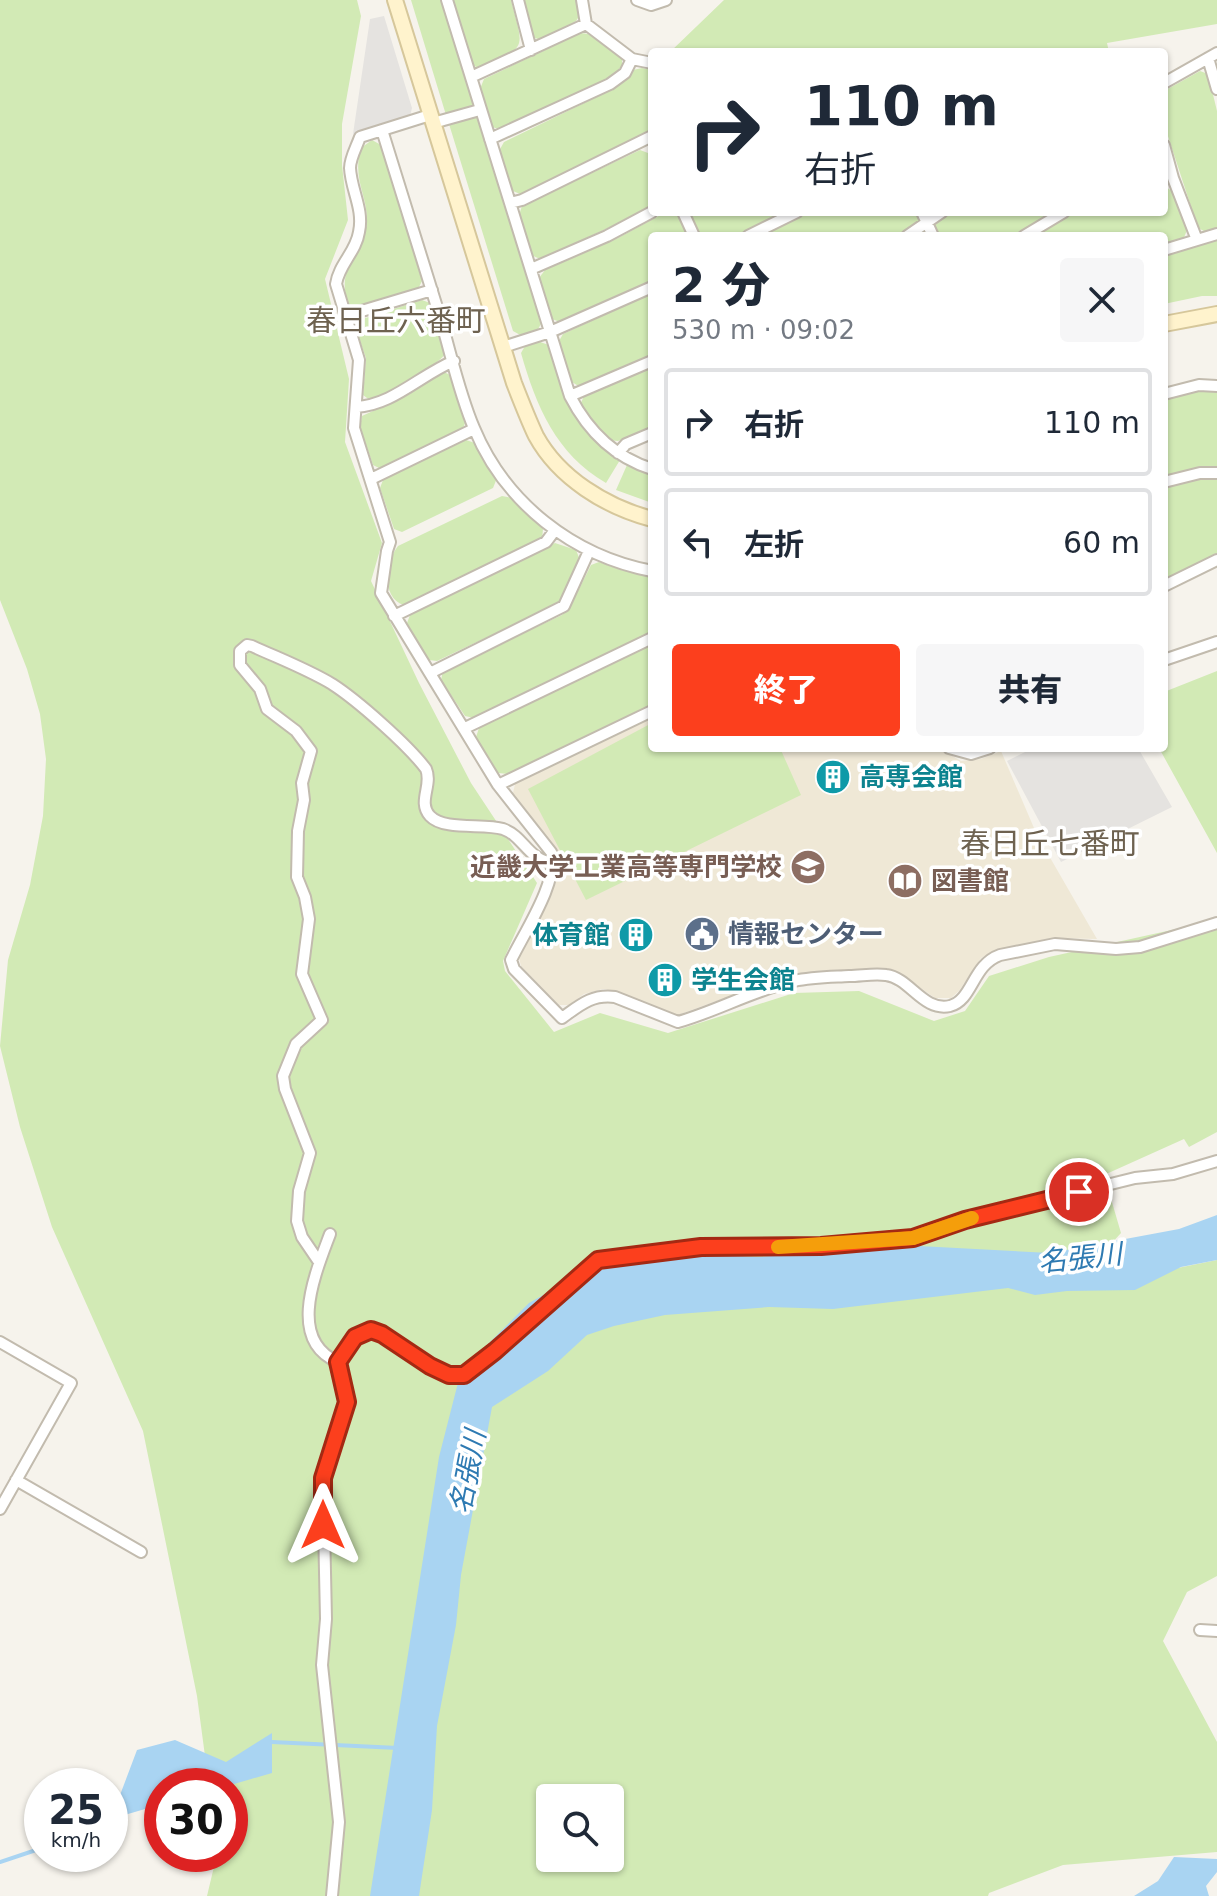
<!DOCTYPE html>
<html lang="ja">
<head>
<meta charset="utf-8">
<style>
  :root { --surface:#fff; --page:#f6f6f7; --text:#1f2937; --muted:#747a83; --line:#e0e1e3; --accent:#fc3f1d }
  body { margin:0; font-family:"DejaVu Sans","Noto Sans JP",sans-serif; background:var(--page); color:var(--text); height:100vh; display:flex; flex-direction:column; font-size:30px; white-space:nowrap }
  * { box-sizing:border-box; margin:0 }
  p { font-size:26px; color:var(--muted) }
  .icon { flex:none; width:44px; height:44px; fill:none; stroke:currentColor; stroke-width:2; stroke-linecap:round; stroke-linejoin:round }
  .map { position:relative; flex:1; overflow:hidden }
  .details { position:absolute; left:648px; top:232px; width:520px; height:520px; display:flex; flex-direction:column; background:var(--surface); border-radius:8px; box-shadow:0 2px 6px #0004 }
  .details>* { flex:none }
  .top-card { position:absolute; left:648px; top:48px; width:520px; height:168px; border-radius:8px; box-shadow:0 2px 6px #0004; background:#fff; color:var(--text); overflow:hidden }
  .tools { position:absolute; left:536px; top:1784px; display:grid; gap:16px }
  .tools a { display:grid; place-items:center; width:88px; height:88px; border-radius:8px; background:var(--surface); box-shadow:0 2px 6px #0004; font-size:40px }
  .speed { position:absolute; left:24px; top:1768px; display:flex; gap:16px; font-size:40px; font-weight:700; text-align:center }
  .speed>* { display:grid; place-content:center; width:104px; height:104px; border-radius:50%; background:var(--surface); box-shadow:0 2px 6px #0004; line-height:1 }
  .speed small { font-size:20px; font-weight:400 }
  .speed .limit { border:12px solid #d22; background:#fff; color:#111 }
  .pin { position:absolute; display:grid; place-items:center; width:68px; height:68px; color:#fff; margin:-34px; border:4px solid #fff; border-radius:50%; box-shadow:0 2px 8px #0007 }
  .me { position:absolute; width:88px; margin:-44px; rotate:0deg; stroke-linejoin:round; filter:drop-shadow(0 0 6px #0008) }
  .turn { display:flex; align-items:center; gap:28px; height:168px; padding:0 24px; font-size:36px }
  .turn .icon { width:104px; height:104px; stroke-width:2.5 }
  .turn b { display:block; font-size:56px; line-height:68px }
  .round { display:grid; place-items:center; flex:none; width:84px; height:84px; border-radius:8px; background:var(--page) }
  .overview { display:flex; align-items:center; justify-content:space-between; height:136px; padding:0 24px }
  h1 { font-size:48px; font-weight:800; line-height:60px }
  .cta { display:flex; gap:16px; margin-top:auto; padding:16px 24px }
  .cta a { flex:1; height:92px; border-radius:8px; background:var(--accent); color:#fff; font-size:32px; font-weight:800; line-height:92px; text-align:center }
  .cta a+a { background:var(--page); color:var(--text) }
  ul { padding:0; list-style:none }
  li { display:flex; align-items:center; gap:24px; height:108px; margin:0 16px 12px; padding:0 8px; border:4px solid var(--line); border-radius:8px }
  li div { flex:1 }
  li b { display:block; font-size:30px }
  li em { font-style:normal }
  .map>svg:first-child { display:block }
  .education { fill:#efe8d6 }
  .green { fill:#d2eab5; fill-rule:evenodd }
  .parking { fill:#e5e3e0 }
  .water { fill:#a9d4f2 }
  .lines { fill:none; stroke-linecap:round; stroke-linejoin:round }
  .stream { stroke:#a9d4f2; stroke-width:4 }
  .street-casing { stroke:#c2bbae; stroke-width:14 }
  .secondary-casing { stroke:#d6c79b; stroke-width:18 }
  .street { stroke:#fff; stroke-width:10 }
  .secondary { stroke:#fff3cd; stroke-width:14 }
  .route-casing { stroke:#a42913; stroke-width:20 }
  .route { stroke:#fc3f1d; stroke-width:14 }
  .slow { stroke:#f59e0b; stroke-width:14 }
  .labels { text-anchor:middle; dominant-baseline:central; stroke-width:7; stroke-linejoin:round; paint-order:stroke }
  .culture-label { font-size:26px; font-weight:bold; fill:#0d838f; stroke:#fff; text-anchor:start }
  .education-label { font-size:26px; font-weight:bold; fill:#785e54; stroke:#fff; text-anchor:end }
  .service-label { font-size:26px; font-weight:bold; fill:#4e5e75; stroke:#fff; text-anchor:start }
  .water-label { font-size:28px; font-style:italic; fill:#2e7ab2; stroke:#fff }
  .quarter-label { font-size:30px; fill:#6e6250; stroke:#fff }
</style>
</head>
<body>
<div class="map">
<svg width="1217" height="1896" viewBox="0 0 1217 1896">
  <rect width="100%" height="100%" fill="#f6f3ec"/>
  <!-- education -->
  <path class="education" d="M652,718V748H939L961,761L981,759L1001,751L1037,835L1097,939L1052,938L995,950L981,958L959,991L951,998H935L897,972L884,969H857L788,975L678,1015L673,1016L617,991L603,989L584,994L569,1005H559L521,966L519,958L560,871L561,863L557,850L513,793L515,784Z"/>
  <!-- green -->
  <path class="green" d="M0,0H357L361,16L342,124V165L348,220L325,279L349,379L345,442L382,543L371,581L419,683L471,783L537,883L503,961L505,971L554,1032L600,1013L668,1033L794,993L859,991L934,1021L965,1011L989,976L1049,957L1217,920V1132L1189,1147L1184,1139L1104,1175L1121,1233L1069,1290L1217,1260V1576L1187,1592L1163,1641L1217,1742V1852L1063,1865L989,1893L988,1896H207L217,1854H230V1786H209L197,1696L143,1431L52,1227L20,1127L0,1046L8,960L30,885L43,816L46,759L40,714L27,669L0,600ZM550,1798H610V1858H550Z
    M411,0H441L474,106L446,115Z
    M452,0H511C524,51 528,45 481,69L472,65Z
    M522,0H576L580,15L576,21L541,40L532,37Z
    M724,0H1217V24L1107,43L1109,52H670Z
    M581,33L588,34L622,57V66L610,78L502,130L492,127L480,89L484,79Z
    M642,68L652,70V131L520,194L513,191L499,151L504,142L613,89L633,70Z
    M1200,71L1208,74L1217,111V228L1206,232L1198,228L1164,124V91Z
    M478,115L542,322L537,331L522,336L513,331L449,124Z
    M372,140L381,145L422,281L418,289L355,308L348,305C336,264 360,263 366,228C371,198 351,182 361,148Z
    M640,150L648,153L652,161V205L608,228L540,259L531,255L519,215L522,206Z
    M1164,186L1172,191L1187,230L1183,240L1164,245V236H1034L1067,216L1081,212H1164Z
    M666,212H676L688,236H652V280L560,322L552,319L539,278L545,270L618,238Z
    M689,212H785L737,236H700Z
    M811,212H917L922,221L895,236H762Z
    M950,212H1052L1013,236H938L934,226Z
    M1217,239V296H1202L1164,304V256Z
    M652,293V355L580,387L572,382L559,341L563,334Z
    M422,300L430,303L446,353C438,366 387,393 371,401L363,395L366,358L355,327L359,320Z
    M540,342L549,345C565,400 572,426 620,460L606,483C556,454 536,406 521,353L525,346Z
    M652,367V427L618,441L608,440L593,424L580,405L584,396Z
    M444,372L452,376L466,421L463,428L381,469L373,465L360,427L362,416L408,395Z
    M1194,392H1217V467L1201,468L1164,477V400Z
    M466,440L475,443L497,478L493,488L402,532L394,529L380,488L383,480Z
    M627,465L652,475V503L616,490Z
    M1217,478V554L1188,571L1164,580V488L1202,479Z
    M502,496L512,498L543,529L542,539L404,605C381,598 385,562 398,546Z
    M555,543L576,550L580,560L559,603L437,661L429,660L407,623L410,615Z
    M599,562L621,570L652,577V632L474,718L465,716L441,680L443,671L562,615L572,603L591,565Z
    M652,644V705L508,774L498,773L476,737L479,728Z
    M1217,671V853L1159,748H1164V692Z
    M652,723V748H780L801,795L586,900L528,789Z"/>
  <!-- parking -->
  <path class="parking" d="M384,16L412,108L410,116L353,134L370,19Z
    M1033,748H1138L1172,807L1061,862L1007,761Z"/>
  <!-- water -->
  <path class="water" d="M1217,1215V1260L1181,1267L1135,1290L1067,1291L1035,1295L1008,1288L833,1309L769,1307L665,1315L614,1326L587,1335L548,1371L492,1407L461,1575L456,1625L437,1726L432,1810L419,1896H370L439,1457L461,1371L529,1303L561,1285L594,1271L664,1258L712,1255L758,1257L900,1245L1050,1253L1179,1229Z
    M272,1733V1773L227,1786H162V1804L111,1819L137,1750L175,1740L226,1762Z
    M1174,1857L1217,1859V1872L1206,1886L1209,1896H1134L1158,1881Z"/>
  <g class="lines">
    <!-- stream -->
    <path class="stream" d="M272,1742L398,1748
      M0,1862L42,1848"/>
    <defs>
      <path id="street" d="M447,0L570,396C588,431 614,457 652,469
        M518,0L531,50
        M582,0L586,24L632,59L652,63
        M637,0L651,5L666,0
        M1208,58L1217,89
        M471,77L586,24
        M1164,83L1217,53
        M430,115L360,137C357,146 350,158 350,168C351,190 364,209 359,232C356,252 339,264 336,284L359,360L354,428L390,542L387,551L381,593L498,785L551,852C560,879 524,933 511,960L514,969L562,1018C580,1005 592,994 615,997L678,1022C717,1011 754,990 794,981C812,977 831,977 849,976C861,976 874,973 886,975C910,978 923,1012 950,1006C973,1000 972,965 1000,955L1055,944L1116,949L1140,947L1217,923
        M433,123L476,111
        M382,130C401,193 421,255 440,317C451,354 459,393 474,428C505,503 573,556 652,571
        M490,139L610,84L625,73L632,59
        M1164,145L1173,178L1197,240
        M510,203L522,200L652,136
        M683,212L694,236
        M922,212L933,236
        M748,236L797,212
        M907,236L942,212
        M1024,236L1064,212
        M1164,250L1217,234
        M531,269L607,236L652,212
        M345,316L432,290
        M503,347L550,332L652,287
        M1164,394L1199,385L1217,386
        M570,396L652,361
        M356,407C393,405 420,375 454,361
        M618,453L626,444L652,433
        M371,479L474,429
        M1164,482L1200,473H1217
        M1164,586L1217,560
        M394,616L546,542L555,530
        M1164,660L1217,642
        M430,673L564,606L589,551
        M465,728L652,638
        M949,748L971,754L990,748
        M498,785L652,711
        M330,1234C316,1272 286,1340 338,1362
        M319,1262L302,1237L297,1221L299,1191L310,1153L285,1089L283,1076L296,1044L322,1020L302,974L309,919L305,897L297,877L298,831L304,800L302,783L311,751L296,731L267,709L260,689L240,665V651L247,645L252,646C278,658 307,669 332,684C357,700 408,745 426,769C433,785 417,802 430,816C444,831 484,823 503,829C525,837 527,860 554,863
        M0,1342L71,1383L0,1509
        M16,1480L141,1552
        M1200,1630L1217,1631
        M332,1896L339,1822L322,1665L326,1619L323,1478L347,1402L338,1362L355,1337L371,1330L382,1334L430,1366L449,1375H464L495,1351L598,1260L701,1247L821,1246L913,1238L965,1220L1135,1178L1173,1174L1217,1161"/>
      <path id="secondary" d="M395,0L514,383C521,401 528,419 536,436C559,478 606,507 652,519
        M1164,324L1217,314"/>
    </defs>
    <!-- street casing -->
    <use href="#street" class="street-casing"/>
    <!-- secondary casing -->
    <use href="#secondary" class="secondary-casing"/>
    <!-- street -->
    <use href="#street" class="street"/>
    <!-- secondary -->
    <use href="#secondary" class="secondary"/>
  </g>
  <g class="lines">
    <defs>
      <path id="route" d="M323,1525V1478L347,1402L338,1362L355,1337L371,1330L382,1334L430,1366L449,1375H464L495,1351L598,1260L701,1247L821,1246L913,1238L965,1220L1079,1192"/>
    </defs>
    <!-- route casing -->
    <use href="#route" class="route-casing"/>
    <!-- route -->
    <use href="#route" class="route"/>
    <!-- slow -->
    <path class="slow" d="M778,1247L913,1238L972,1218"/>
  </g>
  <!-- icons -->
  <defs>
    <symbol id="building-disc" viewBox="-11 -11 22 22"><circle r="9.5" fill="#0f9aa8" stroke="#fff"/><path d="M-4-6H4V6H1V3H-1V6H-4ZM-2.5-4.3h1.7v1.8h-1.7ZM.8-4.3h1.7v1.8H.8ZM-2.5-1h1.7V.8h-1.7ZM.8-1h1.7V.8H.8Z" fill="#fff"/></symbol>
    <symbol id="university-disc" viewBox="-11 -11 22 22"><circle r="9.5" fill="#8d6e63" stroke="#fff"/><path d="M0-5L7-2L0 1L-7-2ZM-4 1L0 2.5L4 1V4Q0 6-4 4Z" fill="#fff"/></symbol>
    <symbol id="library-disc" viewBox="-11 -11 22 22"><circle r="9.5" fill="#8d6e63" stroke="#fff"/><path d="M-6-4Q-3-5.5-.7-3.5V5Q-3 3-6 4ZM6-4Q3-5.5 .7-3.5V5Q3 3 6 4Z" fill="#fff"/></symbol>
    <symbol id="civic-disc" viewBox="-11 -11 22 22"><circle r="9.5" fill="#5c6f8a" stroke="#fff"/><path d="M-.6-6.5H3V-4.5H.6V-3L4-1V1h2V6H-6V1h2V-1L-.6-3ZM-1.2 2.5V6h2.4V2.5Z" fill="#fff"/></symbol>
  </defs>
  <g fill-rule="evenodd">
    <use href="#building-disc" x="813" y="757" width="40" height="40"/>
    <use href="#university-disc" x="788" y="847" width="40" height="40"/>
    <use href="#library-disc" x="885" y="861" width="40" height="40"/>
    <use href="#civic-disc" x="682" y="914" width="40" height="40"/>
    <use href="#building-disc" x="616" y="915" width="40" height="40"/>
    <use href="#building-disc" x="645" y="960" width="40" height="40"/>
  </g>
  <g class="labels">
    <!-- culture labels -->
    <g class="culture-label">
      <text x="859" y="777">高専会館</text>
      <text x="610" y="935" text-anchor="end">体育館</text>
      <text x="691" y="980">学生会館</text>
    </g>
    <!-- education labels -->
    <g class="education-label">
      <text x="782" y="867">近畿大学工業高等専門学校</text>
      <text x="931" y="881" text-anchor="start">図書館</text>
    </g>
    <!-- service labels -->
    <g class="service-label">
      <text x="728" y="934">情報センター</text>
    </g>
    <!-- water labels -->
    <g class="water-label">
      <text transform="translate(1080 1258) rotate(-6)">名張川</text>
      <text transform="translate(468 1472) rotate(-79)">名張川</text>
    </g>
    <!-- quarter labels -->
    <g class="quarter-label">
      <text x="396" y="320">春日丘六番町</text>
      <text x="1050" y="843">春日丘七番町</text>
    </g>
  </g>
</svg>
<div class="tools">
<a><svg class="icon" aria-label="search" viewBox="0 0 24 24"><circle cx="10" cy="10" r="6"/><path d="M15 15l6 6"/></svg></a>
</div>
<div class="speed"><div>25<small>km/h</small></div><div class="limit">30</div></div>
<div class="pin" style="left:1079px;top:1192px;background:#d93025"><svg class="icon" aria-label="arrive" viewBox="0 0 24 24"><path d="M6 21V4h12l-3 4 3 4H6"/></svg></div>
<svg class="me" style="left:323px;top:1525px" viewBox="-20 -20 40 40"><path d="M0-17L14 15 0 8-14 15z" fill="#fc3f1d" stroke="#fff" stroke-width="4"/></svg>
<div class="top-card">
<div class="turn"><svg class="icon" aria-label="right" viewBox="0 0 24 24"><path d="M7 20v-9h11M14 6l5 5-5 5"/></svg><div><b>110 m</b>右折</div></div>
</div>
<section class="details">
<div class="overview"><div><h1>2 分</h1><p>530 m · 09:02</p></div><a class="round"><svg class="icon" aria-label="close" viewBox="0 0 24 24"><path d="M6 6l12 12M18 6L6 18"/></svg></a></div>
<ul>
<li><svg class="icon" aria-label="right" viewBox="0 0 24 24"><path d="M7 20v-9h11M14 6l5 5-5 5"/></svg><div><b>右折</b></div><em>110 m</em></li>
<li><svg class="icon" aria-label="left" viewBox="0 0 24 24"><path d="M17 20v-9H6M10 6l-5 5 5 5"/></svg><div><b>左折</b></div><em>60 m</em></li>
</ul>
<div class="cta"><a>終了</a><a>共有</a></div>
</section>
</div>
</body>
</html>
